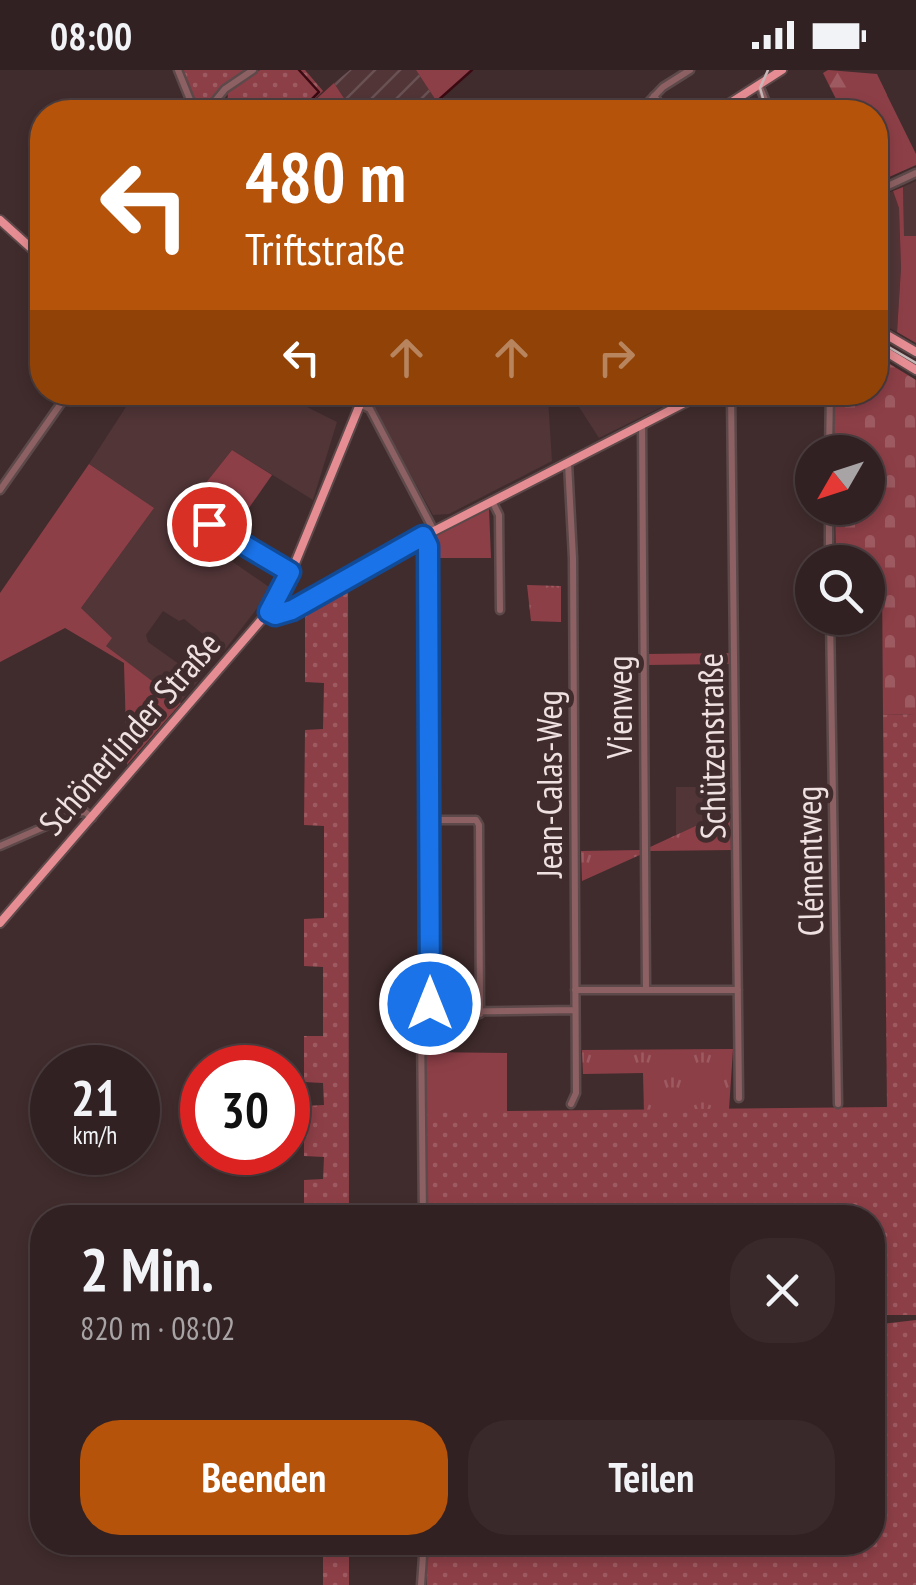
<!DOCTYPE html>
<html lang="de">
<head>
<meta charset="utf-8">
<style>
  :root { --surface:#312122; --page:#39292a; --text:#f1f3f6; --muted:#a8a3a5; --line:#4c3e40; --accent:#b45309 }
  body { margin:0; font-family:"PT Sans Narrow",sans-serif; background:var(--page); color:var(--text); height:100vh; display:flex; flex-direction:column; font-size:38px; white-space:nowrap }
  * { box-sizing:border-box; margin:0 }
  p { font-size:32px; color:var(--muted) }
  .icon { flex:none; width:55px; height:55px; fill:none; stroke:currentColor; stroke-width:2; stroke-linecap:round; stroke-linejoin:round }
  .map { position:relative; flex:1; overflow:hidden }
  .details { position:absolute; left:30px; top:1135px; width:855px; height:350px; display:flex; flex-direction:column; background:var(--surface); border-radius:40px; box-shadow:0 5px 15px #0003,0 0 0 2px var(--line) }
  .details>* { flex:none }
  .top-card { position:absolute; left:30px; top:30px; width:858px; height:305px; border-radius:40px; box-shadow:0 5px 15px #0003,0 0 0 2px var(--line); background:#b45309; color:#fff; overflow:hidden }
  .needle { width:65px; rotate:231deg }
  .fabs { position:absolute; left:795px; top:365px; display:grid; gap:20px }
  .fabs a { display:grid; place-items:center; width:90px; height:90px; border-radius:50%; background:var(--surface); box-shadow:0 5px 15px #0003,0 0 0 2px var(--line); font-size:50px }
  .speed { position:absolute; left:30px; top:975px; display:flex; gap:20px; font-size:50px; font-weight:700; text-align:center }
  .speed>* { display:grid; place-content:center; width:130px; height:130px; border-radius:50%; background:var(--surface); box-shadow:0 5px 15px #0003,0 0 0 2px var(--line); line-height:1 }
  .speed small { font-size:25px; font-weight:400 }
  .speed .limit { border:15px solid #d22; background:#fff; color:#111 }
  .pin { position:absolute; display:grid; place-items:center; width:85px; height:85px; color:#fff; margin:-42px; border:5px solid #fff; border-radius:50%; box-shadow:0 2px 10px #0007 }
  .me { position:absolute; width:110px; margin:-55px; rotate:0deg; stroke-linejoin:round; filter:drop-shadow(0 0 8px #0008) }
  .turn { display:flex; align-items:center; gap:35px; height:210px; padding:0 50px; font-size:45px }
  .turn .icon { width:130px; height:130px; stroke-width:2.5 }
  .turn b { display:block; font-size:70px; line-height:85px }
  .lanes { display:flex; align-items:center; height:95px; padding:0 50px; background:#0003; justify-content:center; gap:50px; direction:ltr }
  .lanes .off { opacity:.35 }
  .round { display:grid; place-items:center; flex:none; width:105px; height:105px; border-radius:40px; background:var(--page) }
  .overview { display:flex; align-items:center; justify-content:space-between; height:170px; padding:0 50px }
  h1 { font-size:60px; font-weight:700; line-height:75px }
  .primary-button { display:flex; gap:20px; margin-top:auto; padding:20px 50px }
  .primary-button a { flex:1; height:115px; border-radius:40px; background:var(--accent); color:#fff; font-size:40px; font-weight:700; line-height:115px; text-align:center }
  .primary-button a+a { background:var(--page); color:var(--text) }
  .status { display:flex; justify-content:space-between; align-items:center; height:70px; padding:0 50px; background:var(--surface); direction:ltr }
  .status svg { height:28px; fill:currentColor }
  .map>svg:first-child { display:block }
  .built { fill:#513537 }
  .industrial { fill:url(#industrial-furrows) }
  .grass { fill:#8d3f47 }
  .forest { fill:url(#forest-firs) }
  .cemetery { fill:url(#cemetery-stones) }
  .park { fill:url(#park-tufts) }
  .garden { fill:url(#garden-dots) }
  .lines { fill:none; stroke-linecap:round; stroke-linejoin:round }
  .stream { stroke:#3a0911; stroke-width:2.5 }
  .minor-casing { stroke:#5d494a; stroke-width:11 }
  .major-casing { stroke:#5d494a; stroke-width:12 }
  .minor { stroke:#8d6163; stroke-width:6 }
  .major { stroke:#e68d93; stroke-width:8 }
  .tram { stroke:#c7b8b8; stroke-width:2.5 }
  .route-casing { stroke:#114b97; stroke-width:25 }
  .route { stroke:#1a73e8; stroke-width:18 }
  .labels { text-anchor:middle; dominant-baseline:central; stroke-width:10; stroke-linejoin:round; paint-order:stroke }
  .street-label { font-size:35px; fill:#efe1e1; stroke:#412c2d }
</style>
</head>
<body>
<div class="status"><b>08:00</b><svg viewBox="0 0 49 12"><path d="M0 12V9h3v3zM5 12V6h3v6zM10 12V3h3v9zM15 12V0h3v12zM26 1h20v11H26zM47 4h2v5h-2z"/></svg></div>
<div class="map">
<svg width="916" height="1515" viewBox="0 0 916 1515">
  <defs>
    <pattern id="industrial-furrows" width="10" height="10" patternUnits="userSpaceOnUse" patternTransform="scale(2.5)"><rect width="10" height="10" fill="#513537"/><path d="M-1 1l2-2M0 10L10 0M9 11l2-2" fill="none" stroke="#6a5254"/></pattern>
    <pattern id="forest-firs" width="22" height="20" patternUnits="userSpaceOnUse" patternTransform="scale(2.5)"><rect width="22" height="20" fill="#8d3f47"/><path d="M5 1l3.5 6h-7zM16 11l3.5 6h-7z" fill="#9d5a61"/></pattern>
    <pattern id="cemetery-stones" width="16" height="16" patternUnits="userSpaceOnUse" patternTransform="scale(2.5)"><rect width="16" height="16" fill="#8d3f47"/><path d="M2 7V4a2 2 0 0 1 4 0v3zM10 15v-3a2 2 0 0 1 4 0v3z" fill="#9d5a61"/></pattern>
    <pattern id="park-tufts" width="24" height="20" patternUnits="userSpaceOnUse" patternTransform="scale(2.5)"><rect width="24" height="20" fill="#8d3f47"/><path d="M3 7l-1-3M5 7V3M7 7l1-3M15 17l-1-3M17 17v-4M19 17l1-3" fill="none" stroke="#9d5a61"/></pattern>
    <pattern id="garden-dots" width="8" height="8" patternUnits="userSpaceOnUse" patternTransform="scale(2.5)"><rect width="8" height="8" fill="#8d3f47"/><path d="M2 2h.1M6 6h.1" fill="none" stroke="#9d5a61" stroke-width="1.8" stroke-linecap="round"/></pattern>
  </defs>
  <rect width="100%" height="100%" fill="#412c2d"/>
  <!-- built -->
  <path class="built" d="M916,111V166L904,167L903,117Z
    M893,121L899,138L901,198L897,262L875,250V129Z
    M371,322L556,323L548,328L552,391L449,444L433,445L368,328Z
    M135,323H240L307,337L337,352L313,430L232,380L175,452L272,519L224,581L184,549L179,551L163,541L146,565L148,572L200,609L127,695L124,590L106,576L102,560L81,538L153,439L89,394Z
    M570,323H690L599,368Z
    M676,717H730V740L676,765Z"/>
  <!-- industrial -->
  <path class="industrial" d="M350,0H416L437,32L425,42H353L334,13Z"/>
  <!-- grass -->
  <path class="grass" d="M416,0H472L437,32Z
    M334,13L353,42H302Z
    M881,13L916,84V95L878,112L875,42H842L861,33L860,22Z
    M903,117L904,166H916V273L897,262L901,198L899,138L893,121Z
    M232,380L272,405L244,445L201,419Z
    M89,394L154,438L81,538L112,568L106,576L181,633L127,695L124,593L65,558L0,592V523Z
    M489,439L491,488H436V466Z
    M729,583V594L647,595V584Z
    M423,982L507,983V1042H424Z"/>
  <!-- forest -->
  <path class="forest" d="M828,0L877,4L887,25L861,23V33L842,41L823,3Z"/>
  <!-- cemetery -->
  <path class="cemetery" d="M875,285L916,310V644L883,645L882,502H868V492H836L835,438H868V382H831L832,323L875,322Z"/>
  <!-- park -->
  <path class="park" d="M527,515L561,516V552L531,551Z
    M730,740L731,780L648,781V778Z
    M642,780V784L582,811L581,781Z
    M733,979L729,1039L644,1041L643,1003L583,1004L582,980Z"/>
  <!-- garden -->
  <path class="garden" d="M183,0H250L224,20L222,42H200Z
    M260,0H305L323,21L301,42H227L228,21Z
    M348,516L349,1147H304V1110L323,1109L324,1087L304,1086V1036L324,1035L323,1013L304,1012V966H323V897L304,896V849L324,848V756L304,755L305,660L323,659L324,613L305,612V541Z
    M916,644V1245H881L873,1250L872,1148L425,1147L424,1042L887,1037L883,645Z
    M916,1250V1515H427V1473L872,1472L873,1255Z
    M323,1473H349V1515H323Z"/>
  <g class="lines">
    <!-- stream -->
    <path class="stream" d="M299,42L319,22L299,0
      M425,42L472,0"/>
    <defs>
      <path id="minor" d="M178,0L195,42
        M759,15L770,42
        M654,26L666,42
        M206,42L225,19L253,0
        M639,42L663,17L690,0
        M875,122L916,103
        M731,322L739,1028
        M360,334L370,339L434,461
        M642,355L646,919
        M829,382L830,322
        M568,393L573,488L576,1023L571,1034
        M0,420L69,322
        M492,431L499,445L500,540
        M829,438V492
        M209,454L291,503
        M830,548L838,1034
        M430,750H476L479,755L480,944
        M0,776L76,743L85,742L92,748
        M575,920H738
        M429,942L575,940
        M423,1148L421,955L430,938L429,484L423,467
        M421,1515L424,1472"/>
      <path id="major" d="M716,42L782,0
        M0,150L42,188
        M875,258L916,282
        M875,275L916,300
        M330,322L360,334
        M269,541L286,544L434,461L706,322
        M0,853L269,541L291,503L365,322"/>
    </defs>
    <!-- minor casing -->
    <use href="#minor" class="minor-casing"/>
    <!-- major casing -->
    <use href="#major" class="major-casing"/>
    <!-- minor -->
    <use href="#minor" class="minor"/>
    <!-- major -->
    <use href="#major" class="major"/>
    <!-- tram -->
    <path class="tram" d="M767,42L760,18L768,0
      M875,269L916,293"/>
  </g>
  <g class="lines">
    <defs>
      <path id="route" d="M209,454L290,502L269,542L275,545L292,540L423,466L428,476L430,934"/>
    </defs>
    <!-- route casing -->
    <use href="#route" class="route-casing"/>
    <!-- route -->
    <use href="#route" class="route"/>
  </g>
  <g class="labels">
    <!-- street labels -->
    <g class="street-label">
      <text transform="translate(619 637) rotate(-90)">Vienweg</text>
      <text transform="translate(129 663) rotate(-49)">Schönerlinder Straße</text>
      <text transform="translate(711 676) rotate(-91)">Schützenstraße</text>
      <text transform="translate(549 714) rotate(-90)">Jean-Calas-Weg</text>
      <text transform="translate(809 791) rotate(-91)">Clémentweg</text>
    </g>
  </g>
</svg>
<div class="fabs">
<a><svg class="needle" viewBox="-14 -14 28 28"><path d="M0-13l5 13h-10z" fill="#e53935"/><path d="M0 13l5-13h-10z" fill="#a8a3a5"/></svg></a>
<a><svg class="icon" aria-label="search" viewBox="0 0 24 24"><circle cx="10" cy="10" r="6"/><path d="M15 15l6 6"/></svg></a>
</div>
<div class="speed"><div>21<small>km/h</small></div><div class="limit">30</div></div>
<div class="pin" style="left:209px;top:454px;background:#d93025"><svg class="icon" aria-label="arrive" viewBox="0 0 24 24"><path d="M6 21V4h12l-3 4 3 4H6"/></svg></div>
<svg class="me" style="left:430px;top:934px" viewBox="-20 -20 40 40"><circle r="17" fill="#1a73e8" stroke="#fff" stroke-width="3"/><path d="M0-11L8 9 0 5-8 9z" fill="#fff"/></svg>
<div class="top-card">
<div class="turn"><svg class="icon" aria-label="left" viewBox="0 0 24 24"><path d="M17 20v-9H6M10 6l-5 5 5 5"/></svg><div><b>480 m</b>Triftstraße</div></div>
<div class="lanes"><svg class="icon" aria-label="left" viewBox="0 0 24 24"><path d="M17 20v-9H6M10 6l-5 5 5 5"/></svg><svg class="icon off" aria-label="ahead" viewBox="0 0 24 24"><path d="M12 20V5M6 11l6-6 6 6"/></svg><svg class="icon off" aria-label="ahead" viewBox="0 0 24 24"><path d="M12 20V5M6 11l6-6 6 6"/></svg><svg class="icon off" aria-label="right" viewBox="0 0 24 24"><path d="M7 20v-9h11M14 6l5 5-5 5"/></svg></div>
</div>
<section class="details">
<div class="overview"><div><h1>2 Min.</h1><p>820 m · 08:02</p></div><a class="round"><svg class="icon" aria-label="close" viewBox="0 0 24 24"><path d="M6 6l12 12M18 6L6 18"/></svg></a></div>
<div class="primary-button"><a>Beenden</a><a>Teilen</a></div>
</section>
</div>
</body>
</html>
